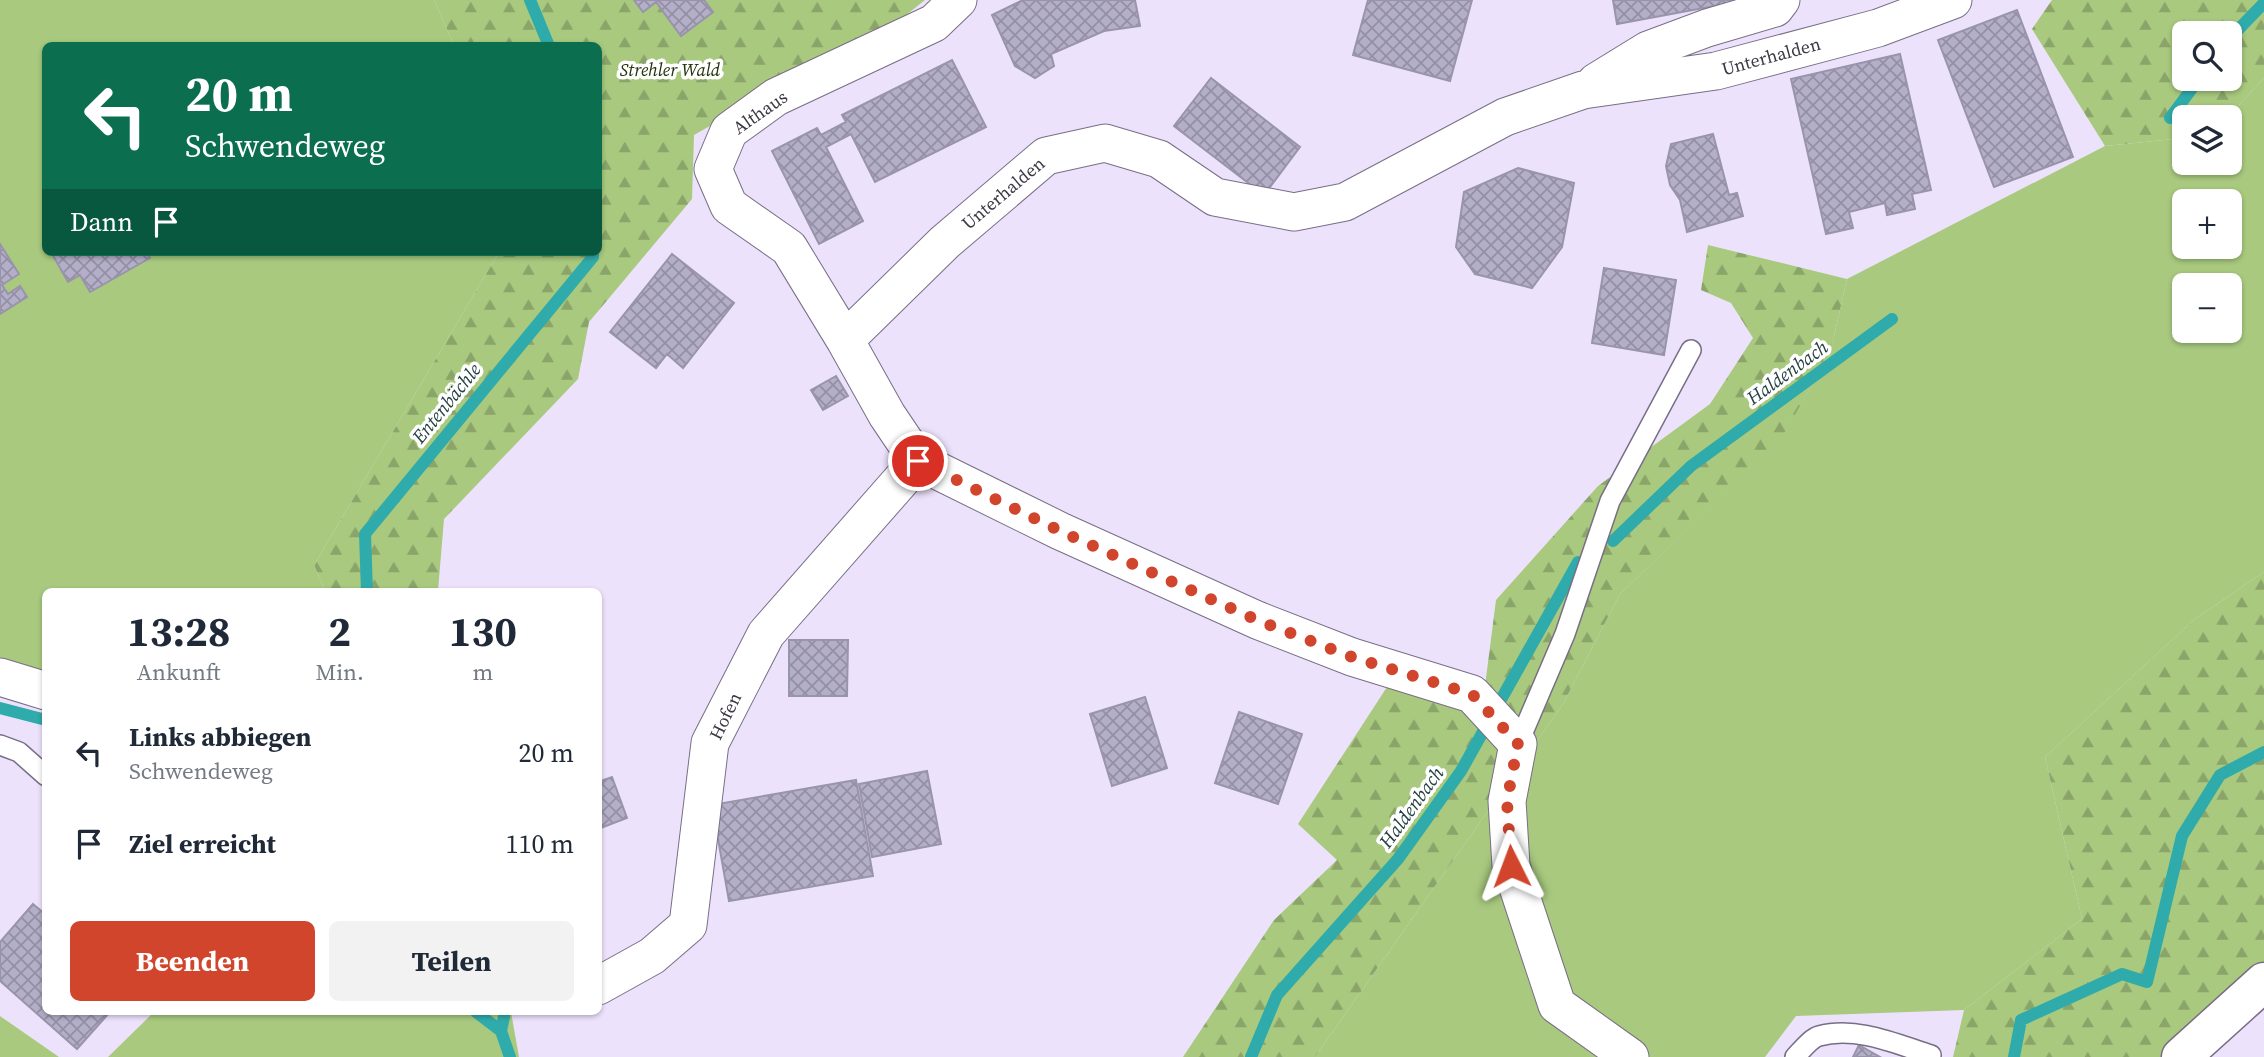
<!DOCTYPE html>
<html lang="de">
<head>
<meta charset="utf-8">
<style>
  :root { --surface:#fff; --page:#f2f2f3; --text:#1f2937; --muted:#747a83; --accent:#d0452b }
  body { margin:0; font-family:"Source Serif 4",serif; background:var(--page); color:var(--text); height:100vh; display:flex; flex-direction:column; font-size:26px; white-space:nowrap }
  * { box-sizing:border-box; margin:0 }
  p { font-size:23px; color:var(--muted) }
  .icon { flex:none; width:38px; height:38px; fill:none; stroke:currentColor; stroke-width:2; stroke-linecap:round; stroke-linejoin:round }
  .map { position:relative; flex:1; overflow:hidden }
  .panel { position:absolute; left:42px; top:588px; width:560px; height:427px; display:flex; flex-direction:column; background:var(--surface); border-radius:10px; box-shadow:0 2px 5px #0004 }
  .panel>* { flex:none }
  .guide { position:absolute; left:42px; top:42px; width:560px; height:214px; border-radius:10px; box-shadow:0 2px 5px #0004; background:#0b6e4f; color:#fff; overflow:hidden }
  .fabs { position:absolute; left:2172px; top:21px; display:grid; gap:14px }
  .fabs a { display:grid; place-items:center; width:70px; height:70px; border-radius:10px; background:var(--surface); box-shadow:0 2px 5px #0004; font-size:35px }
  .pin { position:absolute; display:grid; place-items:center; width:60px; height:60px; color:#fff; margin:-30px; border:4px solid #fff; border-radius:50%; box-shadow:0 2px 7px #0007 }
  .me { position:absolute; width:77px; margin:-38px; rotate:357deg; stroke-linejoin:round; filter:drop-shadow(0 0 5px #0008) }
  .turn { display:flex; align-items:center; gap:24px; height:147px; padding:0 28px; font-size:32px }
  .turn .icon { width:91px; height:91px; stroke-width:2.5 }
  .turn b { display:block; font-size:49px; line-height:60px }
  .then { display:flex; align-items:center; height:66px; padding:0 28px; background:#0003; gap:14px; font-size:26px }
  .eta { display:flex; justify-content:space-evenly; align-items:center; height:119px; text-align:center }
  .eta b { font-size:42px; font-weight:700; line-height:49px }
  .cta { display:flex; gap:14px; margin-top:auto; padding:14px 28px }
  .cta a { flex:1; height:80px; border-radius:10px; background:var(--accent); color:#fff; font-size:28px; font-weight:700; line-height:80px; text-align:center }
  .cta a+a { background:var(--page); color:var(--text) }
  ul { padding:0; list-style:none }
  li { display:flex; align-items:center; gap:21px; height:91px; padding:0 28px }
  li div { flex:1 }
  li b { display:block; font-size:26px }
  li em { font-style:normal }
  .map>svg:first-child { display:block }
  .grass { fill:#a8c97e; fill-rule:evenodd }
  .forest { fill:url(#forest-firs); fill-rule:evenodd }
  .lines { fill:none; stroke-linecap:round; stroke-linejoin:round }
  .stream { stroke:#30abab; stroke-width:12 }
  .building { fill:url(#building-cross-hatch); stroke:#9994ac; stroke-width:2 }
  .service-casing { stroke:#786e85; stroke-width:22 }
  .minor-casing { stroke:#786e85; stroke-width:39 }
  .tertiary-casing { stroke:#786e85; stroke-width:41 }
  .service { stroke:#fff; stroke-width:19 }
  .minor { stroke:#fff; stroke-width:37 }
  .tertiary { stroke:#fff; stroke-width:38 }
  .route { stroke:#d0452b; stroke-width:12; stroke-dasharray:0 21.6 }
  .labels { text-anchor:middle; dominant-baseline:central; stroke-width:7; stroke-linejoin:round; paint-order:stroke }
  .street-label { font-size:18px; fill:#3d3843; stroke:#fff }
  .park-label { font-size:18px; font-style:italic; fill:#24330c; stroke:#fff }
  .water-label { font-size:19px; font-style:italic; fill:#274040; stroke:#fff }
</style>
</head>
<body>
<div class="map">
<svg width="2264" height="1057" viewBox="0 0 2264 1057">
  <defs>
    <pattern id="forest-firs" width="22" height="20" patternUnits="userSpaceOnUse" patternTransform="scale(1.75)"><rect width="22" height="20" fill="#a8c97e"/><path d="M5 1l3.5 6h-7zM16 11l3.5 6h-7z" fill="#8aa469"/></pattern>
    <pattern id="building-cross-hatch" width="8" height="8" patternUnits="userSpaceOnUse" patternTransform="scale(1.75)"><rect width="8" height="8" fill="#b4afc8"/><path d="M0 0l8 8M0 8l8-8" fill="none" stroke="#948fa4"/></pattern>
  </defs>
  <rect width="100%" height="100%" fill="#ede2fc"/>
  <!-- grass -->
  <path class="grass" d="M0,0H434L454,45L46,46V252H499L314,565L325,591L46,592L45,681L0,666Z
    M2264,78V572L2195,619L2045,757L2082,919L1964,1010L1796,1016L1765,1057H1315L1563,704L1620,594L1778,443L1830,354L1847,279L2105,146L2184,138V163H2230L2228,117ZM2184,201H2230V247H2184ZM2184,285H2230V331H2184Z
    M154,1012H511L519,1057H108Z
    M0,1016L59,1057H0Z"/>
  <!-- forest -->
  <path class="forest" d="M434,0H925L906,15L694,135L692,199L589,322L578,379L444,519L438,591H325L314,565L499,252H598V46L454,45Z
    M2052,0H2264V78L2228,117H2184V138L2105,146L2032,29ZM2184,33H2230V79H2184Z
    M1708,245L1847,279L1830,354L1778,444L1620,594L1563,704L1315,1057H1183L1274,920L1337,860L1298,824L1387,687L1481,717L1496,600L1598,486L1710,404L1753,338L1731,303L1701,290Z
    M2264,572V982L2181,1057H1953L1964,1010L2082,919L2045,757L2195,619Z"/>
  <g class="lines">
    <!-- stream -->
    <path class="stream" d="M530,0L549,46
      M2230,38L2264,3
      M2170,118L2199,79
      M1613,541L1691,466L1892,319
      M367,592L365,534L593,257V252
      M0,708L46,720
      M476,1012L501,1031L510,1057
      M501,1031L505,1012
      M1251,1057L1277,995L1398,859L1461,771L1578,562
      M2014,1057L2021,1020L2122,974L2147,982L2182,836L2220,775L2264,752"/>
  </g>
  <!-- building -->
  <path class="building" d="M634,0H704L713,12L681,36L656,2L643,12Z
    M1023,0H1135L1140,26L1104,31L1051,54L1054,66L1035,78L1015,66L992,15Z
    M1368,0H1472L1450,81L1353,55Z
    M1613,0H1742V1L1617,24Z
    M2017,10L2073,157L1994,187L1938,40Z
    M1900,54L1931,190L1912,194L1915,209L1887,215L1885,203L1849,212L1853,228L1826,234L1791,79Z
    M952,60L986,127L875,182L851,134L826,147L863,221L819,244L772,151L817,128L821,135L846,122L842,115Z
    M1211,78L1300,147L1264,195L1174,126Z
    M1713,134L1729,195L1737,193L1743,216L1687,232L1680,200L1670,185L1666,166L1671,144Z
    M1518,168L1574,183L1562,247L1532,288L1475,274L1456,247L1464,192Z
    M0,244L19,274L2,285L8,294L20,286L27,297L0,314Z
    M51,252H146L150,258L90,292L80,275L68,282Z
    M672,254L734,303L683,368L667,354L656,368L610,332Z
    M1604,268L1676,280L1664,355L1592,343Z
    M836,376L848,396L823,410L811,390Z
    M789,640H848L847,696H789Z
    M1145,697L1167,768L1112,786L1090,714Z
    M1239,712L1302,734L1278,804L1215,783Z
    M927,771L941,844L872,857L859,784Z
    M612,777L627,818L598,829V782Z
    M856,780L873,876L729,901L712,805Z
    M33,904L46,915V1012H110L77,1049L0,981V942Z
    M1859,1045L1880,1057H1853Z"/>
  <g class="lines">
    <defs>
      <path id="service" d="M1518,744L1565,634L1610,501L1691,350
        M0,745L19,752L46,776
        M1795,1057C1801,1051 1811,1038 1819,1036C1857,1026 1896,1044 1931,1055L1930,1057"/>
      <path id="minor" d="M958,0L934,23L776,97L729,131L713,169L729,206L789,248L845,340L887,415L918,461L1060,531L1257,620L1352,657L1472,694L1518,744L1507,801L1511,866L1557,1005L1630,1057
        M1596,82L1648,50L1707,28L1775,8L1781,0
        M845,340L945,242L1046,156L1105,143L1159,159L1215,197L1294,212L1345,202L1505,117L1583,90L1716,71L1878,28L1953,0
        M0,677L46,691
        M598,986L652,956L688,925L710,743L766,634L918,461"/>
      <path id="tertiary" d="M2181,1057L2264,982"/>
    </defs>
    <!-- service casing -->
    <use href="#service" class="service-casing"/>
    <!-- minor casing -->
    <use href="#minor" class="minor-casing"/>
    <!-- tertiary casing -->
    <use href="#tertiary" class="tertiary-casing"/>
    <!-- service -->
    <use href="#service" class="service"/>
    <!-- minor -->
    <use href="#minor" class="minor"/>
    <!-- tertiary -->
    <use href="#tertiary" class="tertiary"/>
  </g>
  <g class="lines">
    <!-- route -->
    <path class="route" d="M918,461L1060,531L1257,620L1352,657L1472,694L1518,744L1507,801L1511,866"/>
  </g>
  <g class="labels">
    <!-- street labels -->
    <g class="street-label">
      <text transform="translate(1771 56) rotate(-15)">Unterhalden</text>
      <text transform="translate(760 112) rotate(-35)">Althaus</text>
      <text transform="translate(1003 193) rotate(-40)">Unterhalden</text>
      <text transform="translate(725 716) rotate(-64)">Hofen</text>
    </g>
    <!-- park labels -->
    <g class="park-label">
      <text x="670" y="69">Strehler Wald</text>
    </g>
    <!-- water labels -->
    <g class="water-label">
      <text transform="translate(1787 372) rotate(-36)">Haldenbach</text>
      <text transform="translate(446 403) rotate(-51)">Entenbächle</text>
      <text transform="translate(1411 807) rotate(-54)">Haldenbach</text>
    </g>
  </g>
</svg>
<div class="fabs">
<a><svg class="icon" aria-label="search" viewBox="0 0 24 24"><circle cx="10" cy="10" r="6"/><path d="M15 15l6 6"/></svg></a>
<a><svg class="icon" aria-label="layers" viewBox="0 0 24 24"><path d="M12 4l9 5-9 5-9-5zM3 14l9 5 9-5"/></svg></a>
<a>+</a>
<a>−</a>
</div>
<div class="pin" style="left:918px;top:461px;background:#d93025"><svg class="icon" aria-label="arrive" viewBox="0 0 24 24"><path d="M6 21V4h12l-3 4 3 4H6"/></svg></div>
<svg class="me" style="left:1511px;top:866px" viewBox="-20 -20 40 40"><path d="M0-17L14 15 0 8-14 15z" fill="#d0452b" stroke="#fff" stroke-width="4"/></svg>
<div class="guide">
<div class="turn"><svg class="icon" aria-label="left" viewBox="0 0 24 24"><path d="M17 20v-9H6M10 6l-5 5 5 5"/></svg><div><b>20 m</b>Schwendeweg</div></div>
<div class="then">Dann<svg class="icon" aria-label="arrive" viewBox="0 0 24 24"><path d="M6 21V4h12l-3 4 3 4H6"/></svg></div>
</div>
<section class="panel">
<div class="eta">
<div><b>13:28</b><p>Ankunft</p></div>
<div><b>2</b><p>Min.</p></div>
<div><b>130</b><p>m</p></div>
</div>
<ul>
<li><svg class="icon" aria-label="left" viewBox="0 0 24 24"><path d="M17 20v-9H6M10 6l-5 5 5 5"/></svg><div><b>Links abbiegen</b><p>Schwendeweg</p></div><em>20 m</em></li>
<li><svg class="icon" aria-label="arrive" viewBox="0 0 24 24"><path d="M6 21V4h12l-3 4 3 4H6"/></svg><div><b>Ziel erreicht</b></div><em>110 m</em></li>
</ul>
<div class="cta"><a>Beenden</a><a>Teilen</a></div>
</section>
</div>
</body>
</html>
